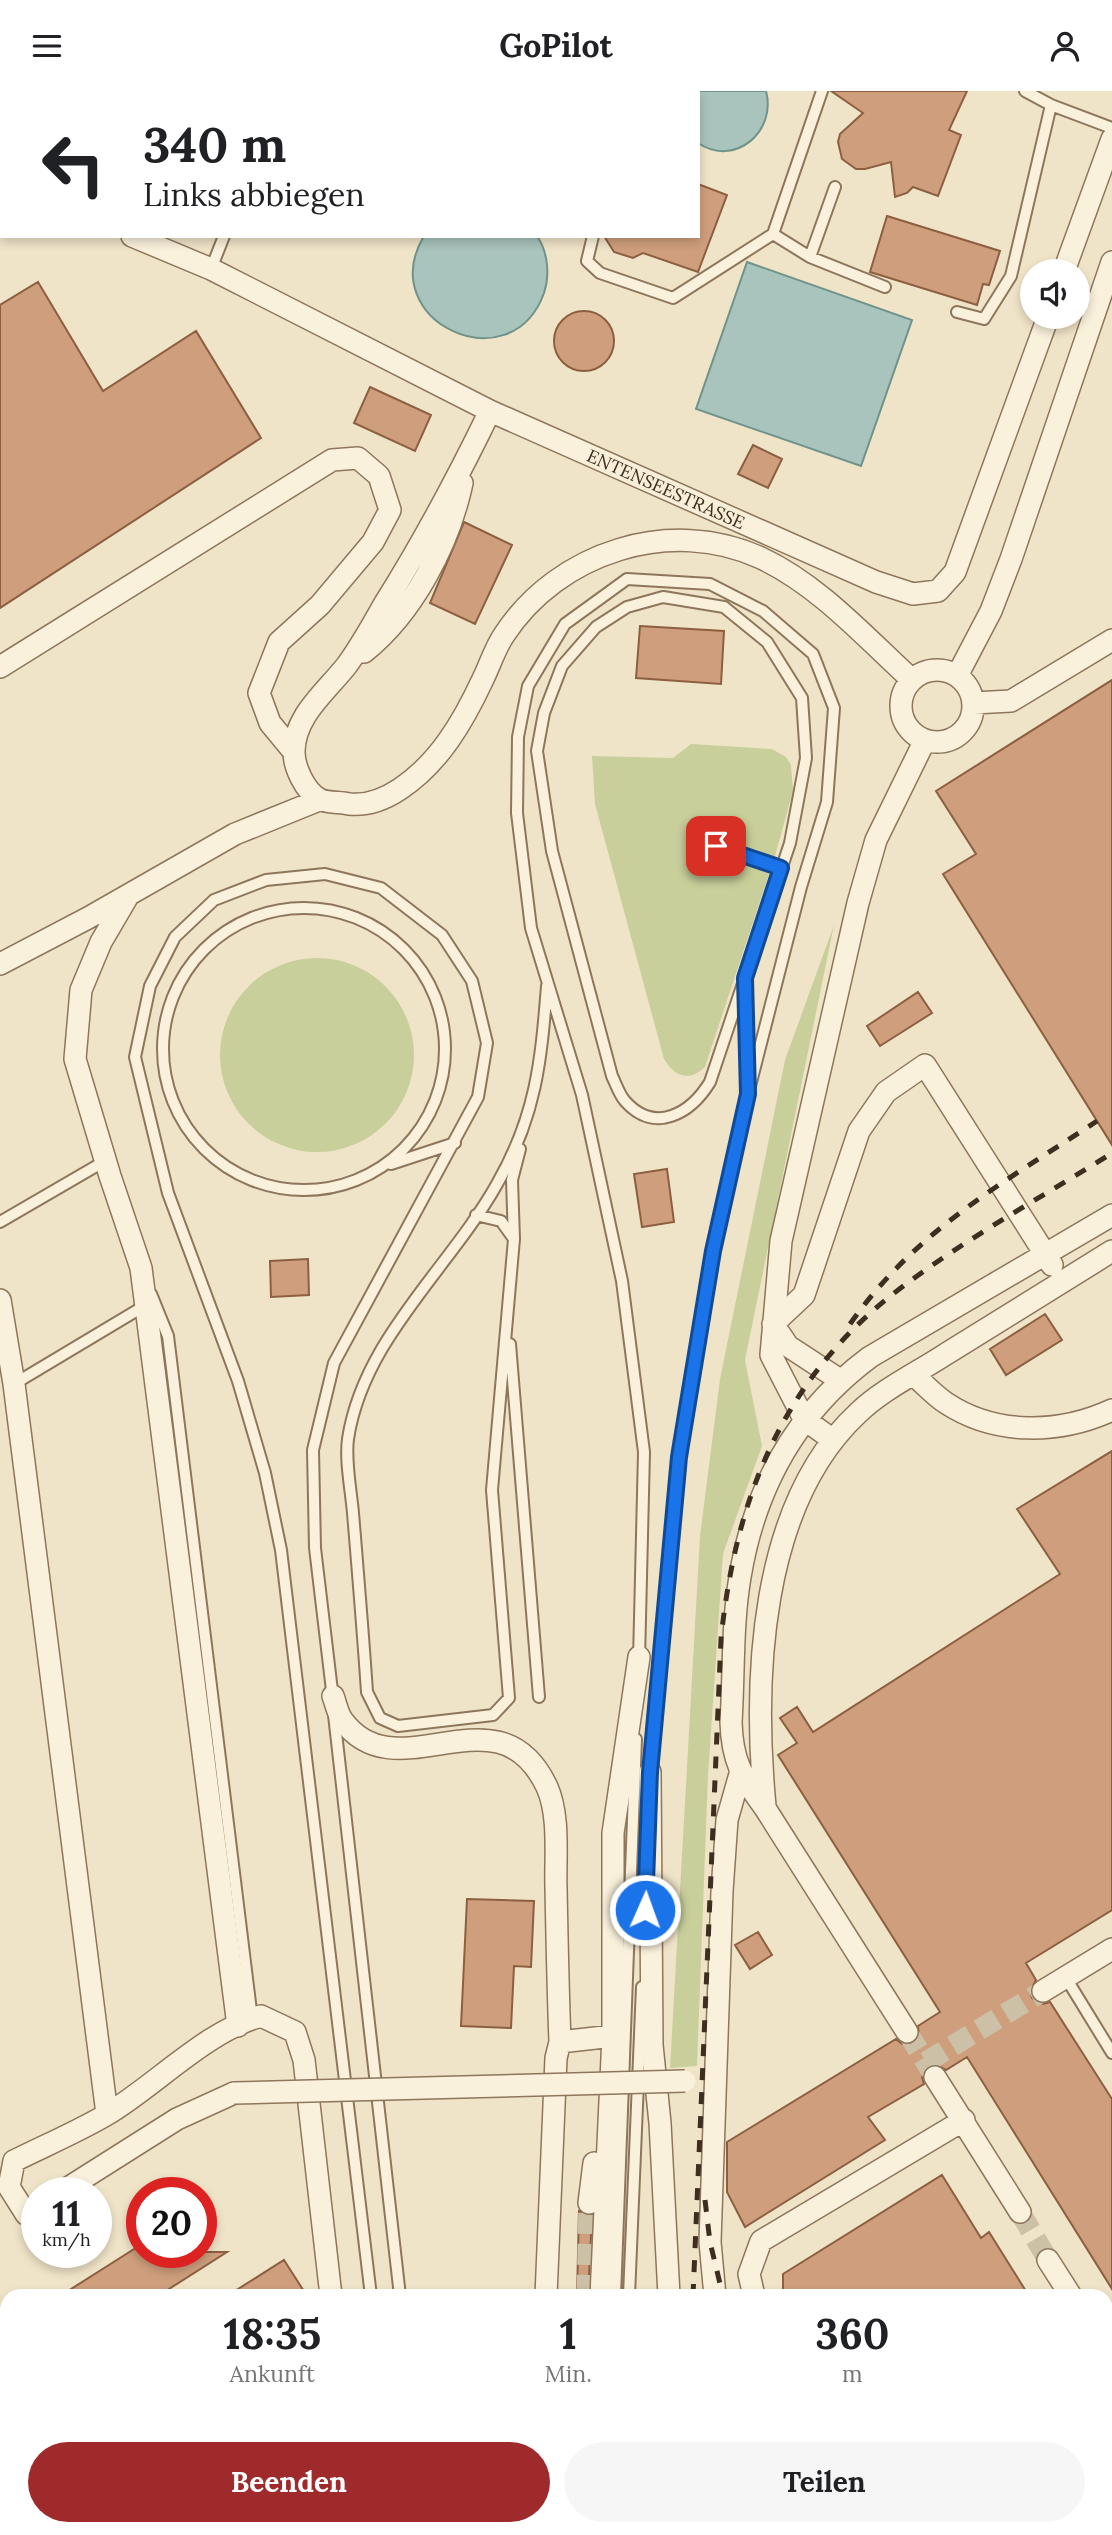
<!DOCTYPE html>
<html lang="de">
<head>
<meta charset="utf-8">
<style>
  :root { --surface:#fff; --page:#f6f6f6; --text:#202124; --muted:#757577; --accent:#9e2a2b }
  body { margin:0; font-family:Lora,serif; background:var(--page); color:var(--text); height:100vh; display:flex; flex-direction:column; font-size:26px; white-space:nowrap }
  * { box-sizing:border-box; margin:0 }
  p { font-size:23px; color:var(--muted) }
  .icon { flex:none; width:38px; height:38px; fill:none; stroke:currentColor; stroke-width:2; stroke-linecap:round; stroke-linejoin:round }
  .map { position:relative; flex:1; overflow:hidden }
  .side { position:absolute; left:0px; top:2198px; width:1113px; height:247px; display:flex; flex-direction:column; background:var(--surface); border-radius:21px 21px 0 0; box-shadow:0 4px 10px #0003 }
  .side>* { flex:none }
  .guide { position:absolute; left:0px; top:0px; width:700px; height:147px; box-shadow:0 4px 10px #0003; background:#fff; color:var(--text); overflow:hidden }
  .controls { position:absolute; left:1020px; top:168px; display:grid; gap:14px }
  .controls a { display:grid; place-items:center; width:70px; height:70px; border-radius:50%; background:var(--surface); box-shadow:0 4px 10px #0003; font-size:35px }
  .speed { position:absolute; left:21px; top:2086px; display:flex; gap:14px; font-size:35px; font-weight:700; text-align:center }
  .speed>* { display:grid; place-content:center; width:91px; height:91px; border-radius:50%; background:var(--surface); box-shadow:0 4px 10px #0003; line-height:1 }
  .speed small { font-size:18px; font-weight:400 }
  .speed .limit { border:10px solid #d22; background:#fff; color:#111 }
  .pin { position:absolute; display:grid; place-items:center; width:60px; height:60px; color:#fff; margin:-30px; border-radius:14px; box-shadow:0 4px 10px #0006 }
  .me { position:absolute; width:77px; margin:-38px; rotate:2deg; stroke-linejoin:round; filter:drop-shadow(0 0 5px #0008) }
  .turn { display:flex; align-items:center; gap:24px; height:147px; padding:0 28px; font-size:32px }
  .turn .icon { width:91px; height:91px; stroke-width:2.5 }
  .turn b { display:block; font-size:49px; line-height:60px }
  .eta { display:flex; justify-content:space-evenly; align-items:center; height:119px; text-align:center }
  .eta b { font-size:42px; font-weight:700; line-height:49px }
  .cta { display:flex; gap:14px; margin-top:auto; padding:14px 28px }
  .cta a { flex:1; height:80px; border-radius:42px; background:var(--accent); color:#fff; font-size:28px; font-weight:700; line-height:80px; text-align:center }
  .cta a+a { background:var(--page); color:var(--text) }
  header { display:flex; justify-content:space-between; align-items:center; height:91px; padding:0 28px; background:var(--surface); font-size:32px; font-weight:700 }
  .map>svg:first-child { display:block }
  .green { fill:#c9cf9b }
  .water { fill:#a9c4bc; stroke:#6f938a; stroke-width:2 }
  .building { fill:#cf9f7d; stroke:#8d5f41; stroke-width:2 }
  .lines { fill:none; stroke-linecap:round; stroke-linejoin:round }
  .street-tunnel { stroke:#ccc0a6; stroke-width:21; stroke-dasharray:21 10; stroke-linecap:butt }
  .lane-casing { stroke:#8d765c; stroke-width:14 }
  .street-casing { stroke:#8d765c; stroke-width:24 }
  .path { stroke:#8d765c; stroke-width:3.5; stroke-dasharray:5 3.5; stroke-linecap:butt }
  .lane { stroke:#faf1dc; stroke-width:10 }
  .street { stroke:#faf1dc; stroke-width:21 }
  .rail { stroke:#3d2e20; stroke-width:5; stroke-dasharray:12 12; stroke-linecap:butt }
  .street-bridge-casing { stroke:#8d765c; stroke-width:24; stroke-linecap:butt }
  .street-bridge { stroke:#faf1dc; stroke-width:21 }
  .route-casing { stroke:#114b97; stroke-width:18 }
  .route { stroke:#1a73e8; stroke-width:12 }
  .labels { text-anchor:middle; dominant-baseline:central; stroke-width:5; stroke-linejoin:round; paint-order:stroke }
  .street-label { font-size:18px; fill:#3d2e20; stroke:#f7eed8 }
</style>
</head>
<body>
<header><svg class="icon" aria-label="menu" viewBox="0 0 24 24"><path d="M4 6h16M4 12h16M4 18h16"/></svg>GoPilot<svg class="icon" aria-label="person" viewBox="0 0 24 24"><circle cx="12" cy="8" r="4"/><path d="M4 21q1-7 8-7t8 7"/></svg></header>
<div class="map">
<svg width="1112" height="2444" viewBox="0 0 1112 2444">
  <rect width="100%" height="100%" fill="#f0e4c8"/>
  <!-- green -->
  <path class="green" d="M691,653L772,658L786,666L791,674L793,700L775,765L705,976C689,991 675,986 664,968L595,713L592,665L673,667Z
    M834,834L745,1269L762,1355L723,1463L708,1685L697,1975L670,1977L700,1445L720,1288L785,969Z
    M220 964a97 97 0 1 1 194 0a97 97 0 1 1-194 0Z"/>
  <!-- water -->
  <path class="water" d="M681,0H766C777,40 735,77 698,52V2Z
    M424,145H537C548,161 550,184 544,202C511,294 373,230 424,145Z
    M747,171L912,229L861,375L696,318Z"/>
  <!-- building -->
  <path class="building" d="M831,0H967L949,39L961,44L938,105L913,96L907,102L895,106L891,71L865,78H856L842,68L838,51L840,43L863,22Z
    M698,93L727,104L698,181L643,162L633,167L614,161L604,145H698Z
    M887,125L1000,160L989,194L983,193L977,214L870,181Z
    M38,191L103,300L196,240L261,347L0,517V214Z
    M554 250a30 30 0 1 1 60 0a30 30 0 1 1-60 0Z
    M370,296L431,324L415,360L354,332Z
    M753,354L782,368L768,397L738,383Z
    M464,431L512,454L475,533L430,512Z
    M640,535L724,540L721,593L636,587Z
    M1112,589V1054L943,783L976,763L936,700Z
    M918,901L932,922L880,955L867,935Z
    M667,1078L674,1131L642,1136L634,1083Z
    M308,1168L309,1204L271,1206L270,1170Z
    M1045,1223L1062,1249L1006,1284L990,1258Z
    M1112,1360V1819L1026,1872L1036,1889L1030,1900L1032,1907L1043,1913L1050,1911L1112,2008V2198L967,1966L946,1979L935,1973L927,1975L922,1986L924,1993L868,2026L885,2049L745,2136L727,2101V2051L896,1948L902,1953L913,1952L919,1946L918,1935L940,1921L778,1664L797,1652L780,1627L797,1616L813,1641L1060,1483L1017,1418Z
    M467,1808L534,1810L531,1876L514,1875L511,1937L461,1935Z
    M758,1841L772,1864L750,1878L735,1854Z
    M942,2084L981,2147L989,2141L1029,2205H783V2183Z
    M579,2120L592,2125L588,2205H577Z
    M142,2153V2161H227L158,2205H60Z
    M284,2169L307,2205H227Z"/>
  <g class="lines">
    <!-- street-tunnel -->
    <path class="street-tunnel" d="M907,1941L932,1981
      M926,1971L1043,1900
      M1020,2121L1048,2169
      M587,2205L589,2112"/>
    <defs>
      <path id="lane" d="M1025,0L1051,14L1112,37
        M259,2L260,0
        M650,2V0
        M773,143L810,166L885,196
        M593,145L587,170L600,182L673,207L773,143L822,0
        M810,166L835,96
        M211,178L224,145
        M957,221L984,228L1011,185L1051,14
        M663,506L724,516L767,551L802,607L806,667L790,752L710,991C691,1022 655,1044 625,1010C619,1003 616,993 612,985L552,760L537,660L544,622L562,575L596,536L627,516Z
        M716,755L781,777
        M163 958a141 141 0 1 1 282 0a141 141 0 1 1-282 0Z
        M745,897L748,989
        M391,1073L455,1052
        M476,1124L501,1130L514,1148L492,1399L509,1607L493,1624L398,1635L380,1627L367,1601C363,1541 358,1482 353,1422C351,1399 345,1370 348,1348C363,1248 450,1177 497,1093C536,1025 541,971 547,895
        M0,1131L105,1070
        M514,1148L512,1089L520,1058
        M151,1203L168,1245L252,1928
        M510,1253L539,1606
        M14,1293L146,1214
        M639,1569L644,1361L622,1190L582,1004L531,837L517,722L518,646L528,595L565,533L627,488L710,493L763,520L813,563L834,617L827,711L801,796L748,1003L713,1160L679,1366L650,1684
        M333,1608L315,1457L313,1359L334,1272L478,1006L487,952L472,890L442,844L381,797L325,783L266,789L214,809L175,846L150,895L135,966L168,1102L238,1290L265,1382L281,1459L371,2205
        M334,1624L400,2205
        M1066,1887L1112,1962
        M615,2205L636,1648
        M629,2205L642,1896
        M399,2438L400,2444
        M427,2438L428,2444
        M607,2444V2438
        M620,2444V2438"/>
      <path id="street" d="M0,99H2
        M132,145L211,178L490,320L876,491L913,503L938,500L955,481L1048,226
        M1064,180L1112,48
        M490,320C458,386 424,450 385,512C373,533 361,555 347,574C326,601 294,625 294,661C294,676 305,700 319,708C326,712 340,711 349,713C367,715 385,708 400,698C439,672 463,631 483,588C490,574 495,557 504,544C558,461 671,425 761,467C819,494 866,547 912,589
        M364,561C413,522 449,453 462,392
        M0,576L332,369L358,367L379,385L390,419L373,451L320,514L279,551L259,602L270,632L294,661
        M901 615a36 36 0 1 1 72 0a36 36 0 1 1-72 0Z
        M957,585L991,520L1011,468L1112,171
        M973,612L1011,610L1112,549
        M128,805L101,851L81,899L75,968L110,1085L141,1177L238,1935
        M0,873L88,827L235,743L319,709
        M0,1209L14,1293L107,2023
        M914,1284C924,1293 935,1305 946,1312C996,1345 1060,1343 1112,1319
        M840,1289L788,1255L773,1233L804,1204L859,1040L886,1001L925,974L1052,1174
        M833,1349L804,1328L771,1264L781,1150L858,812L876,749L925,649
        M333,1605C336,1613 338,1624 343,1630C398,1704 498,1592 547,1696C560,1725 555,1766 556,1797C557,1848 558,1900 560,1951
        M650,1681L652,1954L660,2032L669,2205
        M765,1715C753,1589 759,1414 858,1322C883,1298 917,1282 946,1263C1001,1229 1057,1194 1112,1160
        M1043,1900L1112,1858
        M907,1941L765,1717C742,1686 732,1670 731,1631C734,1583 732,1533 740,1486C755,1395 796,1321 870,1266L1112,1124
        M935,1986L1020,2121
        M60,2102L177,2028L234,2002
        M589,2112L594,2072
        M37,2116L26,2123L9,2096L14,2070C44,2055 77,2041 106,2024C155,1995 206,1940 261,1925L295,1941L304,1969L331,2205
        M1048,2169L1071,2205
        M546,2205L556,1967L560,1951L613,1945
        M601,2205L613,1945V1742L639,1566
        M715,2205L710,2151L722,1800L727,1729L740,1683
        M754,2205L749,2183L761,2150L964,2029
        M1106,2261L1112,2271
        M357,2438V2444
        M788,2438L791,2444
        M884,2438L888,2444
        M595,2444V2438"/>
    </defs>
    <!-- lane casing -->
    <use href="#lane" class="lane-casing"/>
    <!-- street casing -->
    <use href="#street" class="street-casing"/>
    <!-- path -->
    <path class="path" d="M56,2V0"/>
    <!-- lane -->
    <use href="#lane" class="lane"/>
    <!-- street -->
    <use href="#street" class="street"/>
    <!-- rail -->
    <path class="rail" d="M850,1233C916,1139 1003,1092 1097,1030
      M705,2109L710,2151L723,2205
      M693,2205L721,1548C735,1410 781,1291 893,1203C961,1150 1039,1108 1112,1062
      M851,2438L855,2444
      M867,2438L871,2444
      M677,2444L678,2438"/>
    <defs>
      <path id="street-bridge" d="M234,2002L685,1990"/>
    </defs>
    <!-- street-bridge casing -->
    <use href="#street-bridge" class="street-bridge-casing"/>
    <!-- street-bridge -->
    <use href="#street-bridge" class="street-bridge"/>
  </g>
  <g class="lines">
    <defs>
      <path id="route" d="M645,1819L650,1681L679,1366L713,1160L748,1003L745,887L781,777L716,755"/>
    </defs>
    <!-- route casing -->
    <use href="#route" class="route-casing"/>
    <!-- route -->
    <use href="#route" class="route"/>
  </g>
  <g class="labels">
    <!-- street labels -->
    <g class="street-label">
      <text transform="translate(666 398) rotate(24)">ENTENSEESTRASSE</text>
    </g>
  </g>
</svg>
<div class="controls">
<a><svg class="icon" aria-label="sound" viewBox="0 0 24 24"><path d="M4 9h4l5-4v14l-5-4H4zM17 9q2 3 0 6"/></svg></a>
</div>
<div class="speed"><div>11<small>km/h</small></div><div class="limit">20</div></div>
<div class="pin" style="left:716px;top:755px;background:#d93025"><svg class="icon" aria-label="arrive" viewBox="0 0 24 24"><path d="M6 21V4h12l-3 4 3 4H6"/></svg></div>
<svg class="me" style="left:645px;top:1819px" viewBox="-20 -20 40 40"><circle r="17" fill="#1a73e8" stroke="#fff" stroke-width="3"/><path d="M0-11L8 9 0 5-8 9z" fill="#fff"/></svg>
<div class="guide">
<div class="turn"><svg class="icon" aria-label="left" viewBox="0 0 24 24"><path d="M17 20v-9H6M10 6l-5 5 5 5"/></svg><div><b>340 m</b>Links abbiegen</div></div>
</div>
<section class="side">
<div class="eta">
<div><b>18:35</b><p>Ankunft</p></div>
<div><b>1</b><p>Min.</p></div>
<div><b>360</b><p>m</p></div>
</div>
<div class="cta"><a>Beenden</a><a>Teilen</a></div>
</section>
</div>
</body>
</html>
